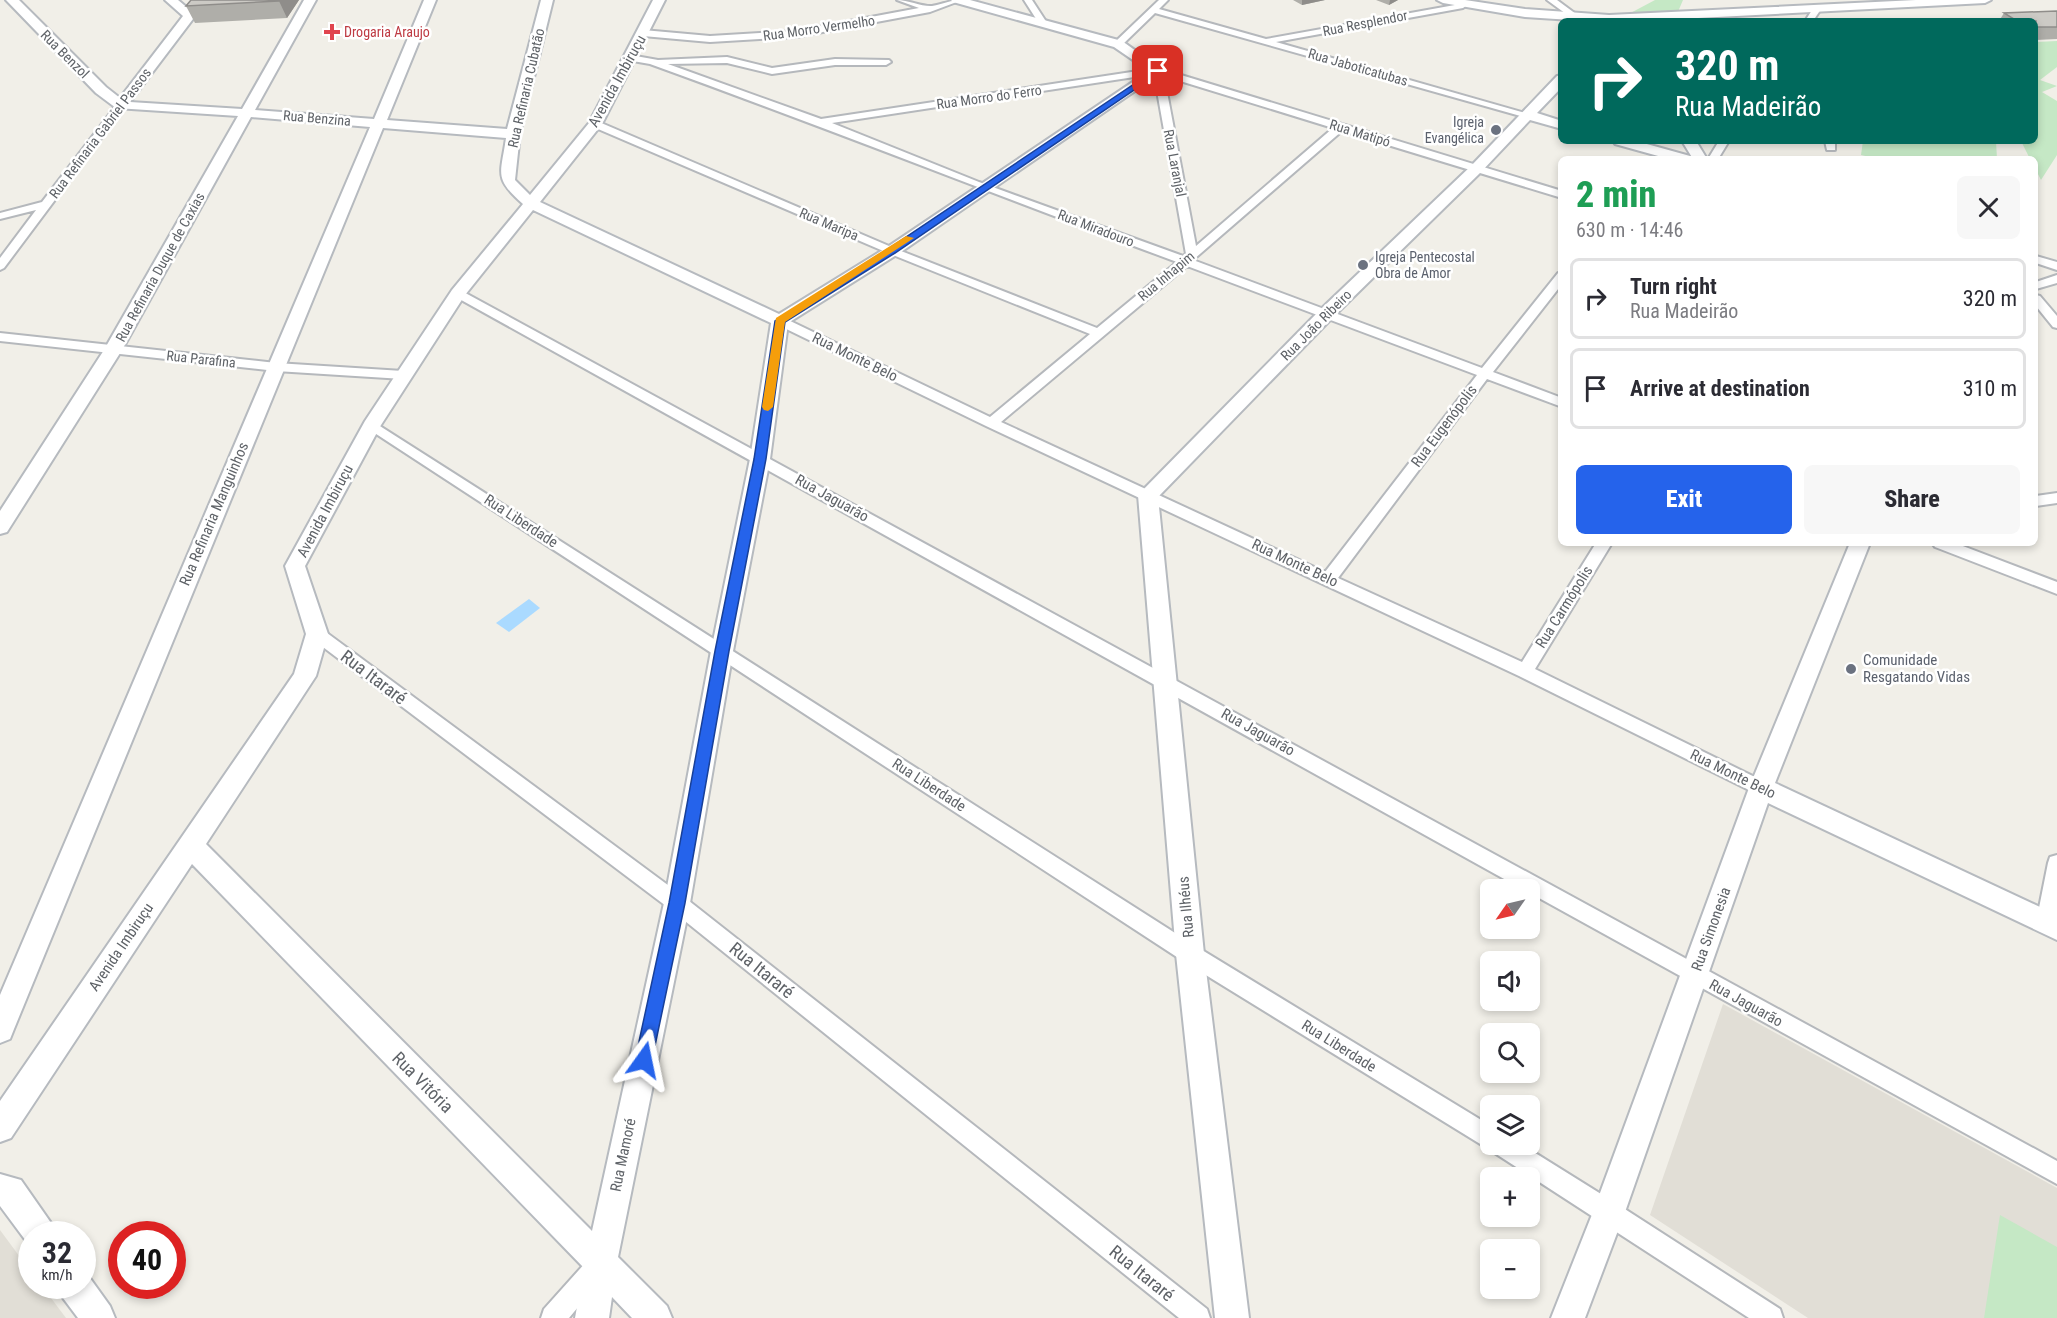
<!DOCTYPE html>
<html lang="en">
<head>
<meta charset="utf-8">
<style>
  :root { --surface:#fff; --page:#f7f7f7; --text:#2b2b33; --muted:#7c7c81; --line:#e1e1e2; --accent:#2563eb }
  body { margin:0; font-family:"Roboto Condensed",sans-serif; background:var(--page); color:var(--text); height:100vh; display:flex; flex-direction:column; font-size:22px; white-space:nowrap }
  * { box-sizing:border-box; margin:0 }
  p { font-size:20px; color:var(--muted) }
  .icon { flex:none; width:33px; height:33px; fill:none; stroke:currentColor; stroke-width:2; stroke-linecap:round; stroke-linejoin:round }
  .map { position:relative; flex:1; overflow:hidden }
  .sheet { position:absolute; left:1558px; top:156px; width:480px; height:390px; display:flex; flex-direction:column; background:var(--surface); border-radius:9px; box-shadow:0 3px 9px #0003 }
  .sheet>* { flex:none }
  .top-card { position:absolute; left:1558px; top:18px; width:480px; height:126px; border-radius:9px; box-shadow:0 3px 9px #0003; background:#00695c; color:#fff; overflow:hidden }
  .needle { width:39px; rotate:236deg }
  .controls { position:absolute; left:1480px; top:879px; display:grid; gap:12px }
  .controls a { display:grid; place-items:center; width:60px; height:60px; border-radius:9px; background:var(--surface); box-shadow:0 3px 9px #0003; font-size:30px }
  .speed { position:absolute; left:18px; top:1221px; display:flex; gap:12px; font-size:30px; font-weight:700; text-align:center }
  .speed>* { display:grid; place-content:center; width:78px; height:78px; border-radius:50%; background:var(--surface); box-shadow:0 3px 9px #0003; line-height:1 }
  .speed small { font-size:15px; font-weight:400 }
  .speed .limit { border:9px solid #d22; background:#fff; color:#111 }
  .pin { position:absolute; display:grid; place-items:center; width:51px; height:51px; color:#fff; margin:-26px; border-radius:12px; box-shadow:0 3px 9px #0006 }
  .me { position:absolute; width:66px; margin:-33px; rotate:12deg; stroke-linejoin:round; filter:drop-shadow(0 0 4px #0008) }
  .turn { display:flex; align-items:center; gap:21px; height:126px; padding:0 18px; font-size:27px }
  .turn .icon { width:78px; height:78px; stroke-width:2.5 }
  .turn b { display:block; font-size:42px; line-height:51px }
  .round { display:grid; place-items:center; flex:none; width:63px; height:63px; border-radius:9px; background:var(--page) }
  .summary { display:flex; align-items:center; justify-content:space-between; height:102px; padding:0 18px }
  h1 { font-size:36px; font-weight:800; line-height:45px; color:#1e9e55 }
  .primary-button { display:flex; gap:12px; margin-top:auto; padding:12px 18px }
  .primary-button a { flex:1; height:69px; border-radius:9px; background:var(--accent); color:#fff; font-size:24px; font-weight:800; line-height:69px; text-align:center }
  .primary-button a+a { background:var(--page); color:var(--text) }
  ul { padding:0; list-style:none }
  li { display:flex; align-items:center; gap:18px; height:81px; margin:0 12px 9px; padding:0 6px; border:3px solid var(--line); border-radius:9px }
  li div { flex:1 }
  li b { display:block; font-size:22px }
  li em { font-style:normal }
  .map>svg:first-child { display:block }
  .education { fill:#e1ded6 }
  .green { fill:#c5e8c5 }
  .water { fill:#aadaff }
  .lines { fill:none; stroke-linecap:round; stroke-linejoin:round }
  .street-casing { stroke:#b5b8bc; stroke-width:4 }
  .secondary-casing { stroke:#b6babf; stroke-width:4 }
  .street { fill:#fff; fill-rule:evenodd }
  .secondary { fill:#fff; fill-rule:evenodd }
  .wall { fill:#afaea9 }
  .shaded-wall { fill:#8f8d8a }
  .building { fill:#cccac5; stroke:#8f8d8a; stroke-width:1.5 }
  .route { fill:#2563eb; stroke:#184099; stroke-width:1.5 }
  .slow { fill:#f59e0b }
  .health-dot { fill:#e0444e; stroke:#fff; stroke-width:2 }
  .worship-dot { fill:#6b7280; stroke:#fff; stroke-width:2 }
  .labels { text-anchor:middle; dominant-baseline:central; stroke-width:5; stroke-linejoin:round; paint-order:stroke }
  .far-street-label { font-size:14px; fill:#5f6368; stroke:#fff }
  .far-health-label { font-size:14px; fill:#be3a42; stroke:#fff; text-anchor:start }
  .far-worship-label { font-size:14px; fill:#5b616d; stroke:#fff; text-anchor:end }
  .street-label { font-size:15px; fill:#5f6368; stroke:#fff }
  .worship-label { font-size:15px; fill:#5b616d; stroke:#fff; text-anchor:start }
  .near-street-label { font-size:18px; fill:#5f6368; stroke:#fff }
</style>
</head>
<body>
<div class="map">
<svg width="2057" height="1318" viewBox="0 0 2057 1318">
  <rect width="100%" height="100%" fill="#f1efe8"/>
  <!-- education -->
  <path class="education" d="M1723,1004L2057,1188V1318H1808L1650,1215Z
    M0,1230L31,1272L32,1286H42L66,1318H0Z"/>
  <!-- green -->
  <path class="green" d="M1655,0H1683L1677,14L1623,17Z
    M2057,41V67L2040,80L2057,86L2042,92L2057,101V155L2041,180L2036,170V159H2030L2021,141H2036V42Z
    M1863,141H1996L1997,159H1878L1861,155Z
    M2000,1215L2057,1247V1318H1984Z"/>
  <!-- water -->
  <path class="water" d="M529,599L540,608L509,632L496,623Z"/>
  <g class="lines">
    <defs>
      <path id="street" d="M897,0C908,0 923,7 932,6C943,4 951,0 962,0L930,12L796,37L710,42L643,36L639,33L643,30L710,36L796,31L919,8Z
        M1024,0H1032L1047,23L1046,25H1040Z
        M1159,0H1168L1159,9L1266,39L1466,3L1467,5L1463,8L1276,42L1532,115L1524,117L1155,13L1121,46H1115V42Z
        M1547,0H1557L1580,17L1573,19Z
        M1814,7L1821,9L1813,21H1805Z
        M630,55L658,60L727,57L772,68L835,59L889,60L891,62L886,65H835L772,74L727,63L668,64L821,119L1158,68L1562,191V198L1342,131L1193,260L1482,368L1558,273H1562V284L1493,372L1562,398V407L1487,379L1338,578L1522,662L1596,543H1612L1535,669L1767,783L1770,788L1767,793L1761,796L1755,793L1519,676L986,426L776,324L774,321L776,318H784L990,417L1090,334L888,253L591,126V122H599L896,249L1097,328L1177,262C1001,197 827,128 650,64L627,60L625,58ZM1154,74L1186,254L1183,256L979,182L832,123ZM1164,76L1333,128L1196,246ZM1187,266L1477,375L1325,572L1001,422Z
        M118,103L126,105L4,268L0,270V258L36,210L0,219V213L42,202Z
        M1719,141H1729L1718,159H1708Z
        M1825,141H1835V150H1827Z
        M2036,256L2057,262V270L2036,263Z
        M2057,275V283L2036,289V282Z
        M458,289L2057,1161V1184L1530,893V890H1524L454,296L452,293Z
        M2036,295L2040,296L2057,316V328L2053,327L2036,306Z
        M0,333L276,363L403,371L410,375L403,379L276,371L0,341Z
        M372,421L1197,947L1491,1126V1144H1521L1617,1204L1780,1309L1783,1318H1749L1490,1150L1183,961L367,428L365,425L367,422Z
        M2057,493V503L2036,506V496Z
        M1932,543H1955L2057,582V594L1935,547Z
        M317,628L323,630L684,897L1207,1309L1210,1318H1179L670,909L311,638L309,634L311,630Z
        M2057,855V917L2053,929L2046,932L2039,929L2036,923L2048,863L2050,857Z
        M595,1257L603,1261L607,1269L603,1277L569,1318H541L544,1309L587,1261Z"/>
      <path id="secondary" d="M6,0H19L106,87L120,98L183,16L165,0H178L196,15L130,102L242,109L304,0H316L255,110L374,119L424,0H436L387,120L507,129L541,0H553L520,134L515,180L530,195L589,123L653,0H665L602,124L540,202L779,314L886,248L1149,71L1114,47L953,2L951,0H970L1122,41L1164,71L898,254L788,323L770,459L733,651L690,903L618,1257L667,1306L672,1318H632L612,1297L609,1318H575L584,1268L192,864L11,1138L0,1142V1101L294,674L306,634L285,566L365,421L452,290L523,204C493,178 501,174 506,138L383,128L14,1029L10,1039L0,1043V995L370,127L251,117L122,350L7,532L0,534V511L104,350L238,116L116,108L96,93ZM533,210L771,323L750,459L711,651L664,903L592,1231L206,844L316,676L328,634L305,566L381,425L465,295Z
        M1437,0H1465L1525,9L1609,15L1916,0H1991L1985,3L1640,21H1587L1525,17L1443,3Z
        M1562,75V87L1537,113L1562,121V129L1530,120L1481,172L1333,317L1158,497L1204,954L1249,1318H1215L1176,954L1138,495L1321,309L1471,166L1557,76Z
        M1613,141H1636L1690,156L1692,159H1669L1615,144Z
        M1682,141H1696L1707,159H1693Z
        M1850,543H1870L1775,783L2057,915V940L1768,803L1625,1212L1585,1318H1551L1593,1212L1749,788Z
        M0,1174L21,1180L51,1223L56,1234H32V1246L29,1245L0,1206Z
        M82,1273L87,1274L110,1306L115,1318H78L63,1298L59,1286H82Z"/>
    </defs>
    <!-- street casing -->
    <use href="#street" class="street-casing"/>
    <!-- secondary casing -->
    <use href="#secondary" class="secondary-casing"/>
    <!-- street -->
    <use href="#street" class="street"/>
    <!-- secondary -->
    <use href="#secondary" class="secondary"/>
  </g>
  <!-- wall -->
  <path class="wall" d="M191,0H299L287,18L195,23L186,6Z
    M1293,0H1325L1302,5Z
    M1376,0H1398L1389,5Z
    M2057,11V39L2036,40V21H1999L2004,13Z"/>
  <!-- shaded-wall -->
  <path class="shaded-wall" d="M280,0H299L287,18L279,1Z
    M1302,0H1325L1302,5Z
    M1390,0H1398L1389,5Z"/>
  <!-- building -->
  <path class="building" d="M191,0H280L279,1L186,6Z
    M2057,11V27H2036V21H2017L2004,13Z"/>
  <!-- route -->
  <path class="route" d="M1155,70L1162,71L895,253L785,322L766,459L729,651L685,903L652,1060L650,1066L644,1069L637,1066L635,1060L669,903L715,651L754,459L775,321L888,249Z"/>
  <!-- slow -->
  <path class="slow" d="M906,236L914,238L785,322L773,407L768,411L764,410L762,407L776,318Z"/>
  <!-- markers -->
  <path class="health-dot" d="M329 23h6v6h6v6h-6v6h-6v-6h-6v-6h6z"/>
  <g class="worship-dot">
    <circle cx="1496" cy="130" r="6"/>
    <circle cx="1363" cy="265" r="6"/>
    <circle cx="1851" cy="669" r="6"/>
  </g>
  <g class="labels">
    <!-- far-street labels -->
    <g class="far-street-label">
      <text transform="translate(1365 23) rotate(-11)">Rua Resplendor</text>
      <text transform="translate(819 28) rotate(-8)">Rua Morro Vermelho</text>
      <text transform="translate(65 54) rotate(45)">Rua Benzol</text>
      <text transform="translate(1358 67) rotate(16)">Rua Jaboticatubas</text>
      <text transform="translate(526 88) rotate(-77)">Rua Refinaria Cubatão</text>
      <text transform="translate(989 97) rotate(-8)">Rua Morro do Ferro</text>
      <text transform="translate(317 118) rotate(5)">Rua Benzina</text>
      <text transform="translate(100 133) rotate(-53)">Rua Refinaria Gabriel Passos</text>
      <text transform="translate(1360 133) rotate(17)">Rua Matipó</text>
      <text transform="translate(1175 163) rotate(79)">Rua Laranjal</text>
      <text transform="translate(829 224) rotate(23)">Rua Maripa</text>
      <text transform="translate(1096 228) rotate(21)">Rua Miradouro</text>
      <text transform="translate(160 267) rotate(-61)">Rua Refinaria Duque de Caxias</text>
      <text transform="translate(1166 276) rotate(-40)">Rua Inhapim</text>
      <text transform="translate(1316 325) rotate(-45)">Rua João Ribeiro</text>
      <text transform="translate(201 359) rotate(6)">Rua Parafina</text>
    </g>
    <!-- far-health labels -->
    <g class="far-health-label">
      <text x="344" y="32">Drogaria Araujo</text>
    </g>
    <!-- far-worship labels -->
    <g class="far-worship-label">
      <text x="1484" y="122">Igreja<tspan x="1484" dy="16">Evangélica</tspan></text>
      <text x="1375" y="257" text-anchor="start">Igreja Pentecostal<tspan x="1375" dy="16">Obra de Amor</tspan></text>
    </g>
    <!-- street labels -->
    <g class="street-label">
      <text transform="translate(617 81) rotate(-61)">Avenida Imbiruçu</text>
      <text transform="translate(855 357) rotate(26)">Rua Monte Belo</text>
      <text transform="translate(1444 426) rotate(-53)">Rua Eugenópolis</text>
      <text transform="translate(832 498) rotate(29)">Rua Jaguarão</text>
      <text transform="translate(325 511) rotate(-62)">Avenida Imbiruçu</text>
      <text transform="translate(214 514) rotate(-67)">Rua Refinaria Manguinhos</text>
      <text transform="translate(521 521) rotate(33)">Rua Liberdade</text>
      <text transform="translate(1295 563) rotate(25)">Rua Monte Belo</text>
      <text transform="translate(1564 607) rotate(-58)">Rua Carmópolis</text>
      <text transform="translate(1258 732) rotate(29)">Rua Jaguarão</text>
      <text transform="translate(1733 774) rotate(26)">Rua Monte Belo</text>
      <text transform="translate(929 785) rotate(33)">Rua Liberdade</text>
      <text transform="translate(1186 907) rotate(-95)">Rua Ilhéus</text>
      <text transform="translate(1711 929) rotate(-70)">Rua Simonesia</text>
      <text transform="translate(121 947) rotate(-56)">Avenida Imbiruçu</text>
      <text transform="translate(1746 1003) rotate(29)">Rua Jaguarão</text>
      <text transform="translate(1339 1046) rotate(32)">Rua Liberdade</text>
      <text transform="translate(623 1155) rotate(-78)">Rua Mamoré</text>
    </g>
    <!-- worship labels -->
    <g class="worship-label">
      <text x="1863" y="660">Comunidade<tspan x="1863" dy="17">Resgatando Vidas</tspan></text>
    </g>
    <!-- near-street labels -->
    <g class="near-street-label">
      <text transform="translate(374 677) rotate(37)">Rua Itararé</text>
      <text transform="translate(762 970) rotate(39)">Rua Itararé</text>
      <text transform="translate(423 1082) rotate(45)">Rua Vitória</text>
      <text transform="translate(1142 1273) rotate(39)">Rua Itararé</text>
    </g>
  </g>
</svg>
<div class="controls">
<a><svg class="needle" viewBox="-14 -14 28 28"><path d="M0-13l5 13h-10z" fill="#e53935"/><path d="M0 13l5-13h-10z" fill="#7c7c81"/></svg></a>
<a><svg class="icon" aria-label="sound" viewBox="0 0 24 24"><path d="M4 9h4l5-4v14l-5-4H4zM17 9q2 3 0 6"/></svg></a>
<a><svg class="icon" aria-label="search" viewBox="0 0 24 24"><circle cx="10" cy="10" r="6"/><path d="M15 15l6 6"/></svg></a>
<a><svg class="icon" aria-label="layers" viewBox="0 0 24 24"><path d="M12 4l9 5-9 5-9-5zM3 14l9 5 9-5"/></svg></a>
<a>+</a>
<a>−</a>
</div>
<div class="speed"><div>32<small>km/h</small></div><div class="limit">40</div></div>
<div class="pin" style="left:1158px;top:71px;background:#d93025"><svg class="icon" aria-label="arrive" viewBox="0 0 24 24"><path d="M6 21V4h12l-3 4 3 4H6"/></svg></div>
<svg class="me" style="left:644px;top:1060px" viewBox="-20 -20 40 40"><path d="M0-17L14 15 0 8-14 15z" fill="#2563eb" stroke="#fff" stroke-width="4"/></svg>
<div class="top-card">
<div class="turn"><svg class="icon" aria-label="right" viewBox="0 0 24 24"><path d="M7 20v-9h11M14 6l5 5-5 5"/></svg><div><b>320 m</b>Rua Madeirão</div></div>
</div>
<section class="sheet">
<div class="summary"><div><h1>2 min</h1><p>630 m · 14:46</p></div><a class="round"><svg class="icon" aria-label="close" viewBox="0 0 24 24"><path d="M6 6l12 12M18 6L6 18"/></svg></a></div>
<ul>
<li><svg class="icon" aria-label="right" viewBox="0 0 24 24"><path d="M7 20v-9h11M14 6l5 5-5 5"/></svg><div><b>Turn right</b><p>Rua Madeirão</p></div><em>320 m</em></li>
<li><svg class="icon" aria-label="arrive" viewBox="0 0 24 24"><path d="M6 21V4h12l-3 4 3 4H6"/></svg><div><b>Arrive at destination</b></div><em>310 m</em></li>
</ul>
<div class="primary-button"><a>Exit</a><a>Share</a></div>
</section>
</div>
</body>
</html>
